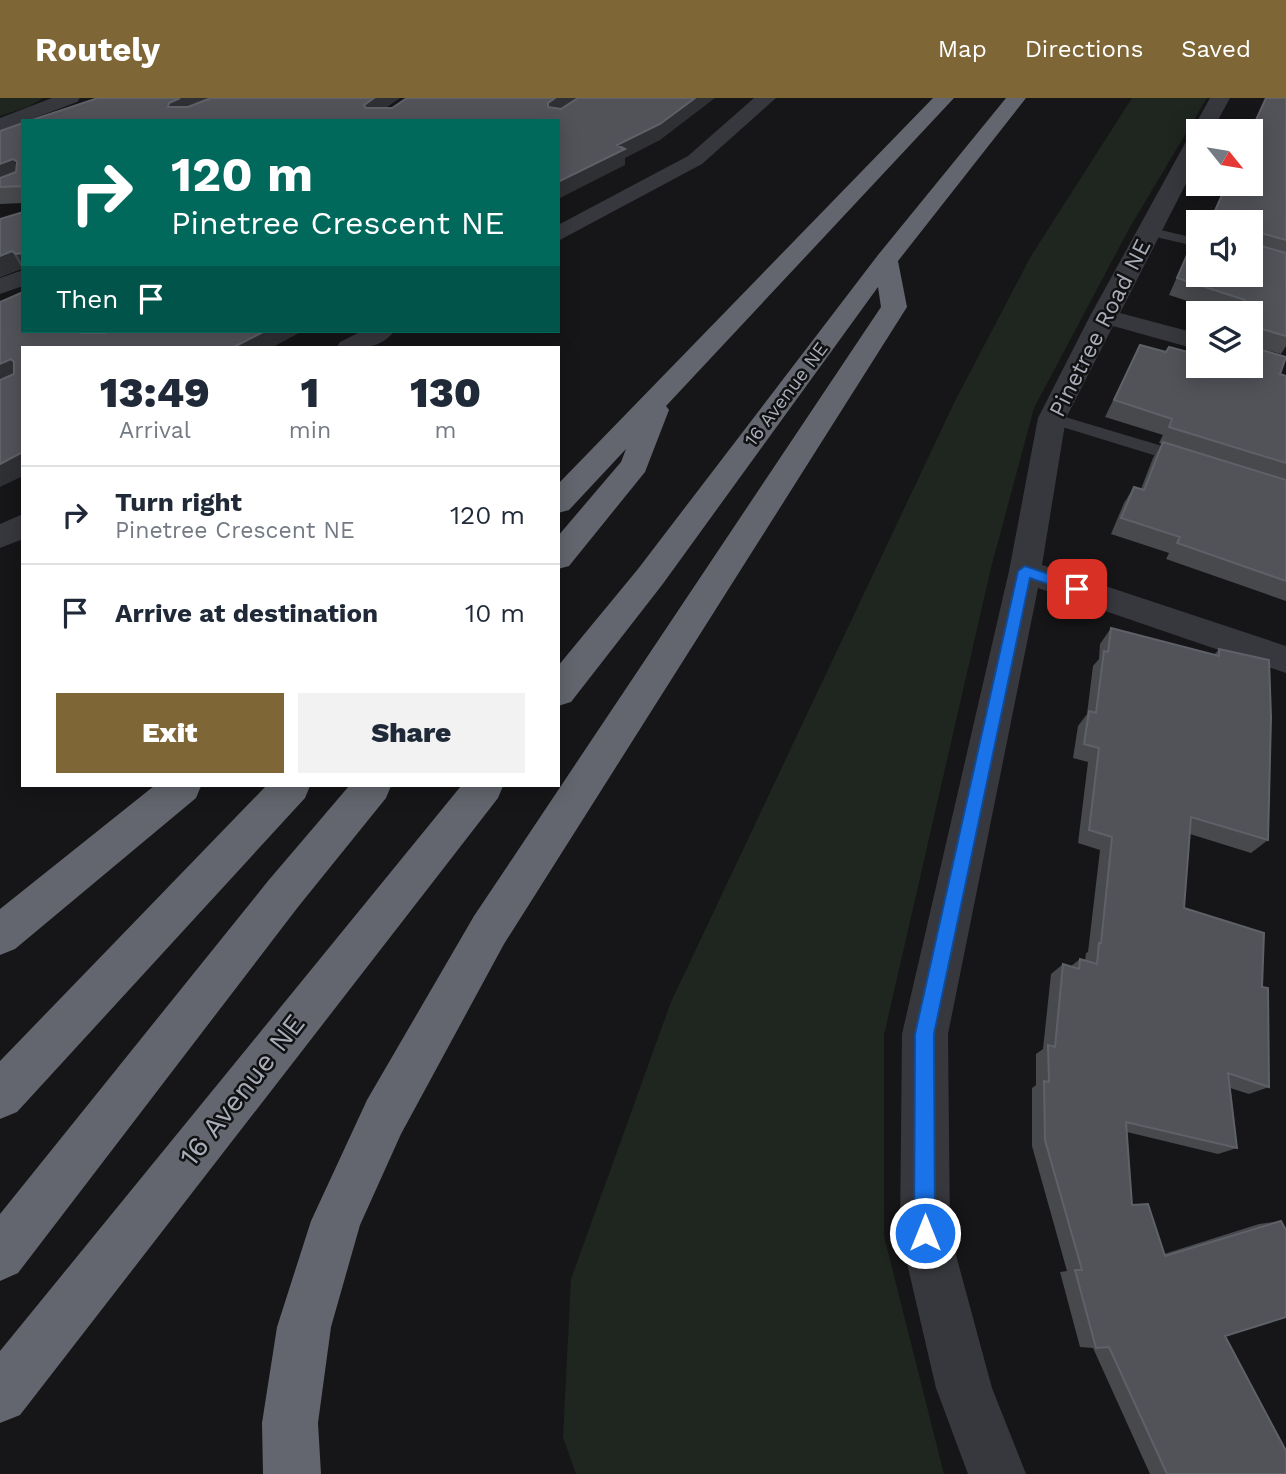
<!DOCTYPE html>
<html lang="en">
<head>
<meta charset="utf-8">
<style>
  :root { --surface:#fff; --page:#f2f2f3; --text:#1f2937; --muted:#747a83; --line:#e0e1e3; --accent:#7e6636 }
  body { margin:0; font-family:"Work Sans",sans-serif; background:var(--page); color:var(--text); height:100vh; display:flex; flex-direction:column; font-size:26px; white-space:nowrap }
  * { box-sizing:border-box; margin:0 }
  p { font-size:23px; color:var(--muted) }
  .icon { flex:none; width:38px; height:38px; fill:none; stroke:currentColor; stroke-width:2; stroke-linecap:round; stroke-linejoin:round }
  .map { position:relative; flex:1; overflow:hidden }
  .drawer { position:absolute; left:21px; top:248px; width:539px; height:441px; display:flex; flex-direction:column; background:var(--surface); border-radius:0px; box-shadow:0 4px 18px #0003 }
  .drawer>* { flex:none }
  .top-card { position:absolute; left:21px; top:21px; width:539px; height:214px; border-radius:0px; box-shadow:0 4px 18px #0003; background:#00695c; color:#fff; overflow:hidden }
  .needle { width:46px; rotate:120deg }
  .buttons { position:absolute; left:1186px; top:21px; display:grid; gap:14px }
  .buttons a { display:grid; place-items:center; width:77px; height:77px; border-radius:0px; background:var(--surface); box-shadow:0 4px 18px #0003; font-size:35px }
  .pin { position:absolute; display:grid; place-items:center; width:60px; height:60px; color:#fff; margin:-30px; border-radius:14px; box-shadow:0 4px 10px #0006 }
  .me { position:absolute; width:77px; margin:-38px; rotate:0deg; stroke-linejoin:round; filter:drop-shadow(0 0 5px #0008) }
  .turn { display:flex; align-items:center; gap:24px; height:147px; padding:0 35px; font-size:32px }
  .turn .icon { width:91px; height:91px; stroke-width:2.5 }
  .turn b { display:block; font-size:49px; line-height:60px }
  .then { display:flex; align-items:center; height:66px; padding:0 35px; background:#0003; gap:14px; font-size:26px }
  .eta { display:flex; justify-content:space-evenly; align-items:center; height:119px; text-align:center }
  .eta b { font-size:42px; font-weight:800; line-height:49px }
  .action { display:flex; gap:14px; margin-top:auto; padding:14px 35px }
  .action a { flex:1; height:80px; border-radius:0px; background:var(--accent); color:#fff; font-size:28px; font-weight:800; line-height:80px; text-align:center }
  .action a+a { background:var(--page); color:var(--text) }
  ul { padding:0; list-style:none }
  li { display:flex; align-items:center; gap:21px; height:98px; padding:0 35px; border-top:2px solid var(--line) }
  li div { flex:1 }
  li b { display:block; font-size:26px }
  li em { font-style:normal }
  header { display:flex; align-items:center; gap:42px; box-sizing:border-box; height:98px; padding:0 35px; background:var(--accent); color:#fff }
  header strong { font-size:33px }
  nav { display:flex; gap:38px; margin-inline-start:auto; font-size:24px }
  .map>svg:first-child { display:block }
  .green { fill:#1e261f }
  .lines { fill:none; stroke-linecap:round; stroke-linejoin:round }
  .service { fill:#37383d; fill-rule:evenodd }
  .minor { fill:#37383d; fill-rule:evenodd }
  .motorway { fill:#63666e; fill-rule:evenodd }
  .wall { fill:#47494d }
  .shaded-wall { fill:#2f3033 }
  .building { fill:#525359; stroke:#5f6168; stroke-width:2 }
  .route { fill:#1a73e8; stroke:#114b97; stroke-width:2 }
  .labels { text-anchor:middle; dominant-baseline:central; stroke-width:5; stroke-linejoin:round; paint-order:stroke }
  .far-street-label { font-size:19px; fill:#a8adb8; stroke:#111113 }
  .street-label { font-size:23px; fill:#a8adb8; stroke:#111113 }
  .near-street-label { font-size:28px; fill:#a8adb8; stroke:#111113 }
</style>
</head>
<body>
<header>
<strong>Routely</strong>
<nav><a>Map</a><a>Directions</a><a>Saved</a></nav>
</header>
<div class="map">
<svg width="1286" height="1376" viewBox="0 0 1286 1376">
  <rect width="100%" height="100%" fill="#161618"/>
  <!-- green -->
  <path class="green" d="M0,0H43L28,9L0,18Z
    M1132,0H1207L1130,129L1034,310L991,470L884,937V1138L944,1376H576L563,1339L571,1181L671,904L954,305L1031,158Z"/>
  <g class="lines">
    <!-- service -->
    <path class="service" d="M1148,129L1199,141V149L1143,136L1141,133Z
      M1052,315L1192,357L1195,361L1186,367L1046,324L1044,320L1046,316Z"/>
    <!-- minor -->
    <path class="minor" d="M52,0H80L77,4L0,33V20Z
      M754,0H776L702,66L558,143V127L688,58Z
      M1210,0H1230L1212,33H1199V60L1120,215L1199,236V252L1113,228L1066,320L1042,467L1286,548V575L1038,490L948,936L950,1135L992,1290L1026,1376H968L936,1290L900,1135L902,936L1009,473L1038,320L1090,218Z
      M23,172V188L0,196V180Z
      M362,233H394C381,252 356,251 336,250L340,244Z
      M23,416V441L0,450V426Z"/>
    <!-- motorway -->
    <path class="motorway" d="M933,0H954L666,308L669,312L645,374L569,468L558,471V438L621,364L626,351L569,412L558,415V386Z
      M1006,0H1026L898,163L907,209L504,846L401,1036L360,1127L331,1229L318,1325L321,1376H263L262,1325L277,1229L311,1123L367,1002L474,818L881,209L878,189L662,487L571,604L558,608V568L638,471L878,157Z
      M154,688H201L196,700L15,851L0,857V811Z
      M266,688H310L305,700L17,1014L0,1021V963Z
      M349,688H391L386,700L298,809L18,1175L0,1183V1116L268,783Z
      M461,688H503L498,700L20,1317L0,1325V1253Z"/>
  </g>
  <!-- wall -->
  <path class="wall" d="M1266,0H1286V248L1281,256L1259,250L1280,276L1286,278V503L1166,461L1169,455L1111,436L1124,405L1134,389L1141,391L1153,360L1162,346L1159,345L1163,337L1105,319L1140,247L1199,268H1251V215H1225L1169,197L1197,134L1199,177L1251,124H1209L1226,86H1251L1250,33Z
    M23,88V105L0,106V89Z
    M23,114V170L0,179Z
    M1111,530L1214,557L1219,551L1268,742L1251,755L1190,736L1184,810L1262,889L1269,989L1249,996L1230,990L1237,1050L1218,1056L1127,1034L1132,1107L1164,1156L1259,1126L1281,1123L1225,1238L1286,1376H1150L1093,1250L1080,1249L1060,1174L1067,1173L1032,1048V990L1036,987V956L1043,951L1051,876L1063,866L1071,868L1080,861L1085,863L1086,855L1088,854L1100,752L1078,745L1088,664L1073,660L1078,628L1087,616L1093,568L1099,561L1100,546Z"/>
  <!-- shaded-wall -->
  <path class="shaded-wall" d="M180,0H224L175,21L168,9L169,5Z
    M374,0H400L367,23L364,7Z
    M555,0H578L549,21L548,9V5Z
    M695,0H715L660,42L625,60V67L558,101V84Z
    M13,61L22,78L0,86V66Z
    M12,153L22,170L0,179V158Z
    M23,155V168L16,156Z
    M82,233H122L92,248L81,235Z
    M265,233H298L299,235L271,250H232Z
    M11,261L22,279L0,288V266Z
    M23,354V378L0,389V366Z"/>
  <!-- building -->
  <path class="building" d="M98,0H180L169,5L168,9H188L211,0H374L364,7L366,10H392L407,0H555L548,5V9L561,11L578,0H695L660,26L617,47L625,51L558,84V23H29Z
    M1266,0H1286V142L1261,135L1258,138V147L1286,155V238L1262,231L1259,233V251L1286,259L1280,276L1286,278V365L1169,329L1172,321L1114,302L1140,247L1166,254L1169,249L1199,257V268H1251V215H1241L1245,202L1177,180L1197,134H1199V177H1251V124H1210L1227,86H1251V33Z
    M23,25V88L0,89V80L16,74L17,64L13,61L0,66V33Z
    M23,114V155L16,156L12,153L0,158V121Z
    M23,194V233H82L81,235H105L110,233H265L232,250H23V354L0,366V282L14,276V264L11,261L0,266V204Z
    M1163,344L1286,382V483L1177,445L1180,439L1121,420L1134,389L1144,392Z
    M1111,530L1219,558V551L1269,562L1271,619L1268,742L1191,719L1184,810L1264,835L1262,889L1268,890L1269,989L1228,975L1237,1050L1126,1024L1132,1107L1148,1106L1165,1158L1281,1123L1286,1132V1219L1225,1238L1286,1353V1376H1167L1109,1249L1096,1250L1075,1172H1082L1045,1042L1044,983L1049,984L1048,947L1055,949L1063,866L1079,871L1080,861L1097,866L1099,845H1101L1112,739L1089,732L1099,650L1084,646L1089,613L1096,615L1104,553L1108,554Z"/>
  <!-- route -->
  <path class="route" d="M1025,468L1082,487L1084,491L1077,496L1030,480L934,936L935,1135L932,1142L925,1145L917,1142L914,1135L915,936L1018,473Z"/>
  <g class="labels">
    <!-- far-street labels -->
    <g class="far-street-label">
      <text transform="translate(786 296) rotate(-53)">16 Avenue NE</text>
    </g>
    <!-- street labels -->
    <g class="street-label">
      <text transform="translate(1100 230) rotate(-63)">Pinetree Road NE</text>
    </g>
    <!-- near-street labels -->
    <g class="near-street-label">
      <text transform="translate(242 992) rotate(-52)">16 Avenue NE</text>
    </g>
  </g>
</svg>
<div class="buttons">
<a><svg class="needle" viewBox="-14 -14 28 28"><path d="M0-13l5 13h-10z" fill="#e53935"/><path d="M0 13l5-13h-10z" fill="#747a83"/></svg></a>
<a><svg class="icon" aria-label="sound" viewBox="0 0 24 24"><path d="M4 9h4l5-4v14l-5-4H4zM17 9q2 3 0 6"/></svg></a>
<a><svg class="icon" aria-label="layers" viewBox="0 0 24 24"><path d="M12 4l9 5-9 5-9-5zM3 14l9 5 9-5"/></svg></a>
</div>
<div class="pin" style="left:1077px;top:491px;background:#d93025"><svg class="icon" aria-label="arrive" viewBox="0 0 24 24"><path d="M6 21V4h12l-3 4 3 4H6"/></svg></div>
<svg class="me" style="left:925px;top:1135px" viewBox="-20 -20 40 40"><circle r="17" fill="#1a73e8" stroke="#fff" stroke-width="3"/><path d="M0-11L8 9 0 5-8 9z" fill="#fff"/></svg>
<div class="top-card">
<div class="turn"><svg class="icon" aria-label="right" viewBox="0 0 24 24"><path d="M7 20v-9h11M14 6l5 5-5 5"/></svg><div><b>120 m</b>Pinetree Crescent NE</div></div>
<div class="then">Then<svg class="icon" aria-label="arrive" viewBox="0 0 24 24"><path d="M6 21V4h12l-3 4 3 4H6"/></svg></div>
</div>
<section class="drawer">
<div class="eta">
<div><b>13:49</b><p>Arrival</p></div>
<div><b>1</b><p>min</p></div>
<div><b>130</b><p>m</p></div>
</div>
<ul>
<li><svg class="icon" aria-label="right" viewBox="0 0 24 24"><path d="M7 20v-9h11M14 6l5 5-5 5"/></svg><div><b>Turn right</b><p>Pinetree Crescent NE</p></div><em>120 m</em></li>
<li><svg class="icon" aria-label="arrive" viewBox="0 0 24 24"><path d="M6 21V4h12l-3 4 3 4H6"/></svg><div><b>Arrive at destination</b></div><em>10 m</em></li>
</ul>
<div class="action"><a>Exit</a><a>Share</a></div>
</section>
</div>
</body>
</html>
